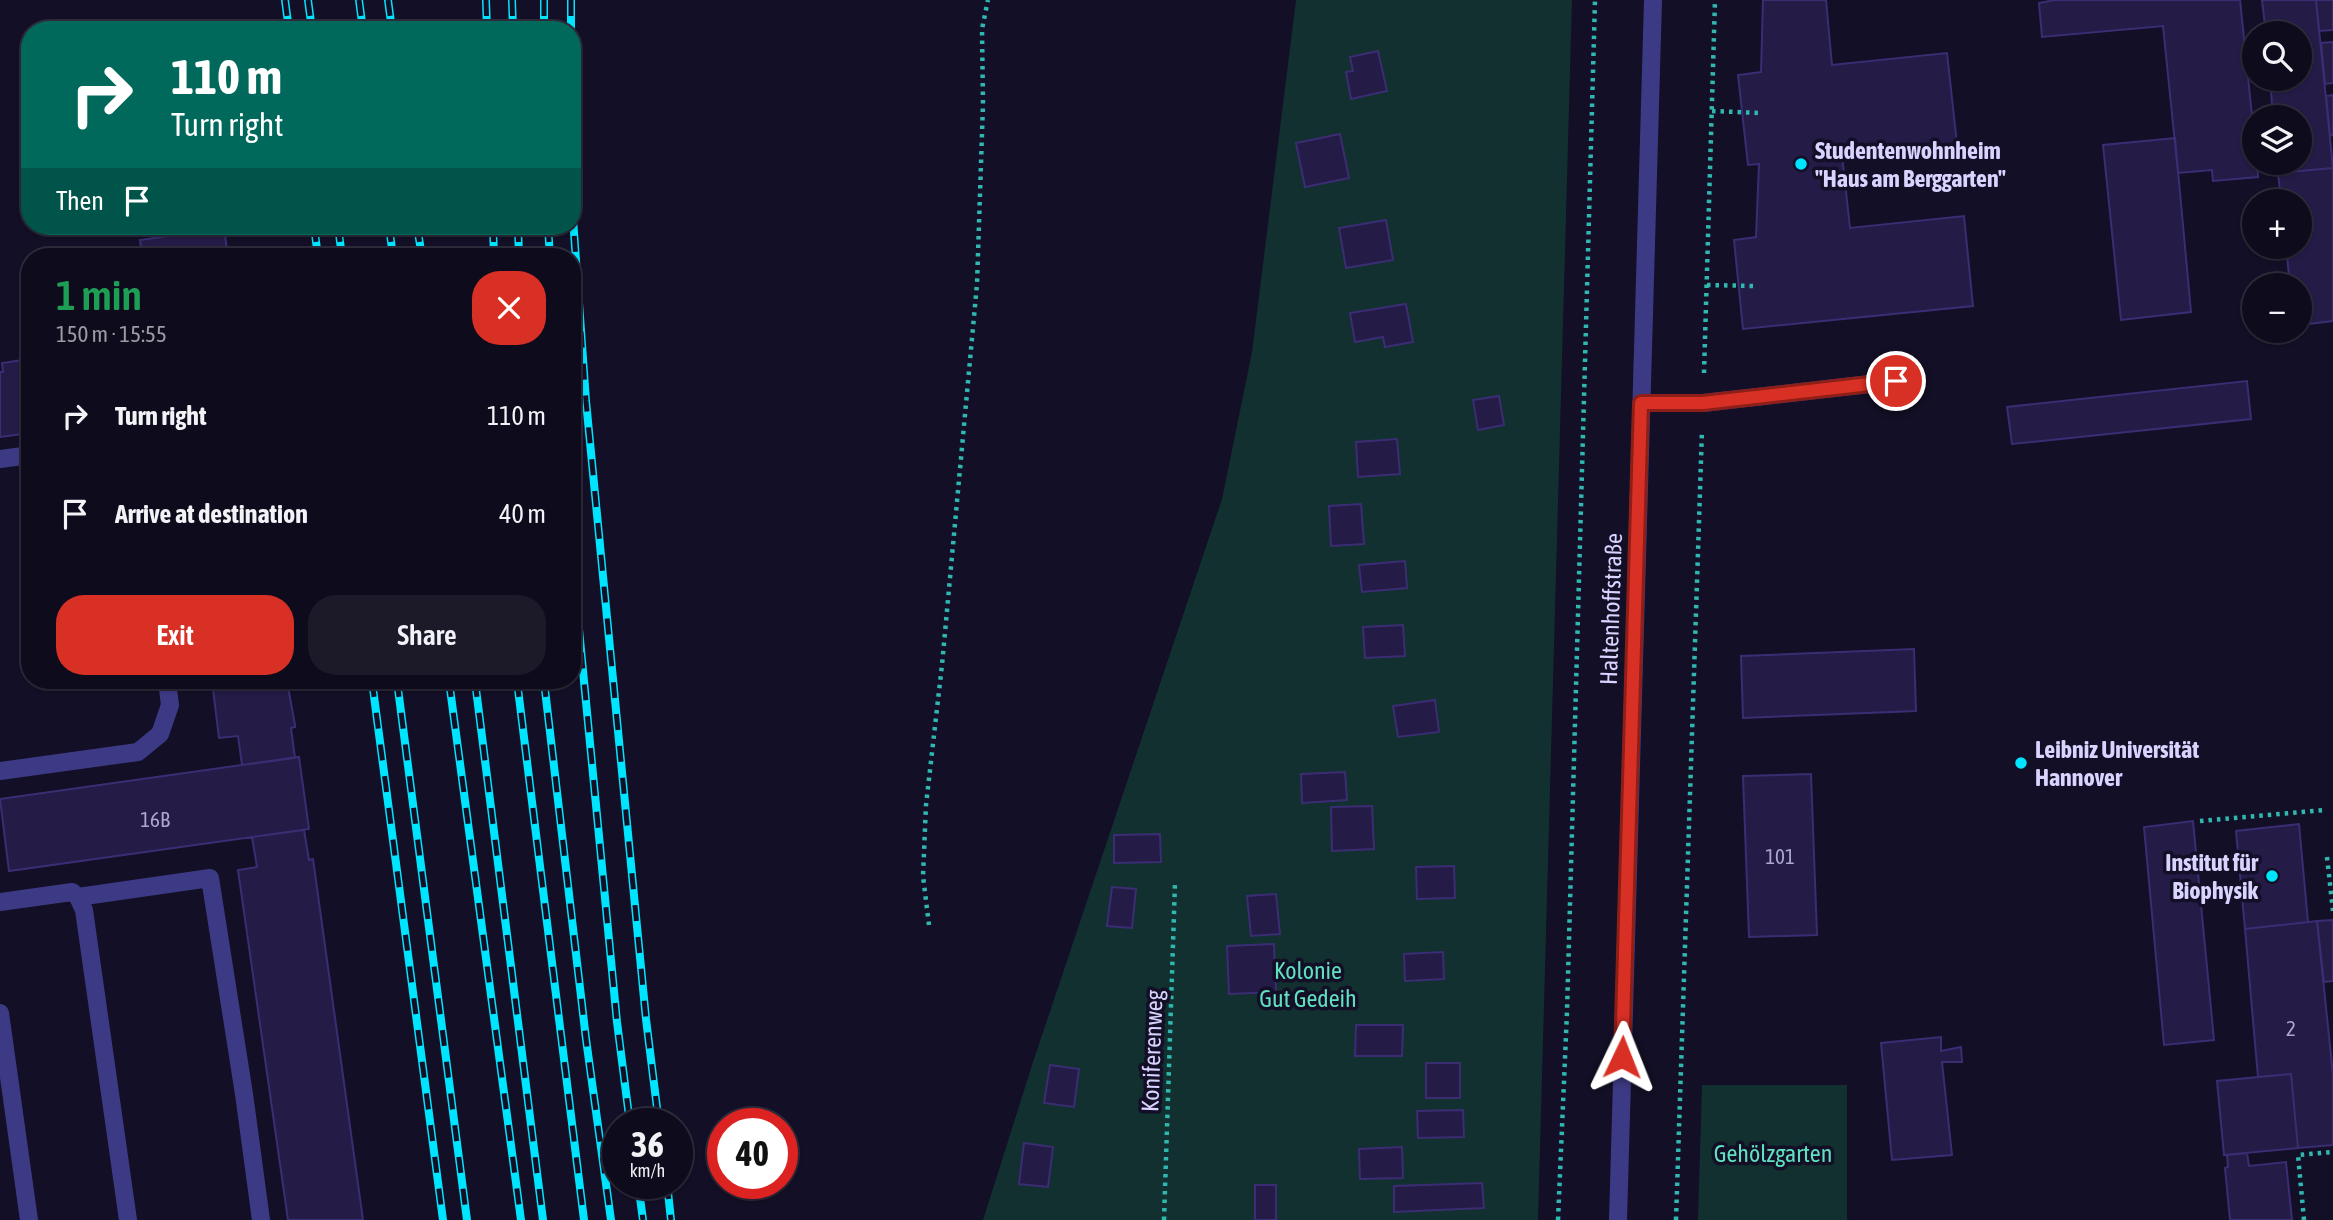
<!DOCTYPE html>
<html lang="en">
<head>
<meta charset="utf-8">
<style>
  :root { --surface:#0e0b1c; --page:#1c1929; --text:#f1f3f6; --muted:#9b9ba3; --line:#2e2b3b; --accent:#d93025 }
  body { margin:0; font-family:"Asap Condensed",sans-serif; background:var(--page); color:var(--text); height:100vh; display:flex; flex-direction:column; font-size:26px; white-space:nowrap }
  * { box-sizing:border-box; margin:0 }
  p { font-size:23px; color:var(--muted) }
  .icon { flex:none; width:38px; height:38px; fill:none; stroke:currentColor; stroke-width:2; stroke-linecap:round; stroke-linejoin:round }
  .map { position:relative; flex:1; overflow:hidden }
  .details { position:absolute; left:21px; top:248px; width:560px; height:441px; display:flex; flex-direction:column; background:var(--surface); border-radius:28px; box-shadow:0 2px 5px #0004,0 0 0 2px var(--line) }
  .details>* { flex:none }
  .guide { position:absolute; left:21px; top:21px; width:560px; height:214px; border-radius:28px; box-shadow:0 2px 5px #0004,0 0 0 2px var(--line); background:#00695c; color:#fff; overflow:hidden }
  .fabs { position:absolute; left:2242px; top:21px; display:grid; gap:14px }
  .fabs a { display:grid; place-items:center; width:70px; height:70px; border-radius:50%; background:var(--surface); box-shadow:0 2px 5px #0004,0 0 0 2px var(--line); font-size:35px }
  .speed { position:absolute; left:602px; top:1108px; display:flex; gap:14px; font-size:35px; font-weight:700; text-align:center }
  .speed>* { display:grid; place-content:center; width:91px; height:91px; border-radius:50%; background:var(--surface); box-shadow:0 2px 5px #0004,0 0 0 2px var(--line); line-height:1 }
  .speed small { font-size:18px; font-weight:400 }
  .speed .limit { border:10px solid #d22; background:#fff; color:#111 }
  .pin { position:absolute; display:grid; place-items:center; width:60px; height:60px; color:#fff; margin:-30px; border:4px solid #fff; border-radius:50%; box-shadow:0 2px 7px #0007 }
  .me { position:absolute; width:77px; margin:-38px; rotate:2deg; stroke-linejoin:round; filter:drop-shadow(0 0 5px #0008) }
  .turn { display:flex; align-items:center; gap:24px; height:147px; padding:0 35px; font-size:32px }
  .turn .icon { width:91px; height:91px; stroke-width:2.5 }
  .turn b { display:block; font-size:49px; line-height:60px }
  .then { display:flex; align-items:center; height:66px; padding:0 35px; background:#0003; gap:14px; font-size:26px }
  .round { display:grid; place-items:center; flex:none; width:74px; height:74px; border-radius:28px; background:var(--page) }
  .head { display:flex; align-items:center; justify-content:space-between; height:119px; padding:0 35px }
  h1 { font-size:42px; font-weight:600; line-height:52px; color:#1e9e55 }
  .cta { display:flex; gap:14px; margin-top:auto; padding:14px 35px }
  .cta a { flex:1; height:80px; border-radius:28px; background:var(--accent); color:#fff; font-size:28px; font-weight:600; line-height:80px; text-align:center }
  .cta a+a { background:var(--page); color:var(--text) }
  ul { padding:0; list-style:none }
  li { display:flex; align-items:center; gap:21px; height:98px; padding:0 35px }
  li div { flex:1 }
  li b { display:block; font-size:26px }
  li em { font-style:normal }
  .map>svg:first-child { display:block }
  .green { fill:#12302f }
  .building { fill:#241b47; stroke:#3b2d73; stroke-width:2 }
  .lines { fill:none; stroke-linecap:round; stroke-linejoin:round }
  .path { stroke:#2fb8b0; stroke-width:4.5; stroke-dasharray:3.5 5; stroke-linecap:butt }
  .minor { stroke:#3d3a85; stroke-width:18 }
  .rail-casing { stroke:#00e5ff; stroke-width:8 }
  .rail { stroke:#130f26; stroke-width:5; stroke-dasharray:16; stroke-linecap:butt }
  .route-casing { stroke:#8d1f18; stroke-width:18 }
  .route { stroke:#d93025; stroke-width:12 }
  .poi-dot { fill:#00e5ff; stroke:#130f26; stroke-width:2.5 }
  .labels { text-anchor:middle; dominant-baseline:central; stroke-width:7; stroke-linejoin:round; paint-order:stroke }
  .number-label { font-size:21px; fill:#aca6d1 }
  .poi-label { font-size:24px; font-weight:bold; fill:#d9d4ff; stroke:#130f26; text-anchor:start }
  .street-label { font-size:24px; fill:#d9d4ff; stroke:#130f26 }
  .park-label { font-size:24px; fill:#5fe0c0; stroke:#130f26 }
</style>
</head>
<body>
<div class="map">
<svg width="2333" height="1220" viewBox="0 0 2333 1220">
  <rect width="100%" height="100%" fill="#130f26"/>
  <!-- green -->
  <path class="green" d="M1296,0H1572L1538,1220H983L1033,1062L1222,499L1252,352Z
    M1702,1085H1847V1220H1698Z"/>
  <!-- building -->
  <path class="building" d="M1763,0H1826L1832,65L1947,53L1957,144L1842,155L1850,228L1964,216L1973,306L1743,329L1734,240L1756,237L1759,164L1748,165L1738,75L1761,72Z
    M2055,0H2240L2254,135V163H2257L2258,177L2213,181L2212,170L2178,173L2163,26L2042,37L2039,3Z
    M2262,0H2316L2333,168L2278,173L2277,163H2300V117H2273L2270,79H2300V33H2266Z
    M2316,0H2333V30L2319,31Z
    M2333,42V83L2325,84L2321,43Z
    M1378,51L1387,91L1351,99L1346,72L1353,71L1350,57Z
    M2333,95V135L2330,136L2326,96Z
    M1340,134L1349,178L1305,187L1296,143Z
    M2175,138L2191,312L2121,320L2103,145Z
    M2333,168V321L2300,325V285H2290L2286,247H2300V201H2281L2278,173Z
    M1386,220L1393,260L1346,268L1339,228Z
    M224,228L228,257H142L140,240Z
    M1406,304L1413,342L1385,347L1383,337L1355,342L1350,313Z
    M30,359V433L0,437V372H3L2,363Z
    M2247,381L2251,419L2012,444L2007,407Z
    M1499,396L1504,425L1478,430L1473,400Z
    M1397,439L1400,474L1358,477L1356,442Z
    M1361,504L1364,544L1331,546L1329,506Z
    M1405,561L1407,588L1362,592L1359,565Z
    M1403,625L1405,656L1365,658L1363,627Z
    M1914,649L1916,711L1743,718L1741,656Z
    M212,681H287L295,725V727L291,728L295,758L242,765L238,736L219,738Z
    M1435,700L1439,732L1398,737L1393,706Z
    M299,757L309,829L9,871L0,799Z
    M1345,772L1347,800L1302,803L1301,774Z
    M1811,774L1817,935L1749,937L1743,776Z
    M1372,806L1374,849L1332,851L1331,807Z
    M2193,821L2214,1040L2164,1045L2144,827Z
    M2299,824L2308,922L2245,929L2236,831Z
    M304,830L309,860L313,859L363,1220H288L238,870L257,867L252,837Z
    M1160,834L1161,862L1114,863V835Z
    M1454,866L1455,898L1417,899L1416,867Z
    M1112,887L1136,889L1132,928L1107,926Z
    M1276,894L1280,934L1251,936L1247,896Z
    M2333,920V981L2324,982L2317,921Z
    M2317,921L2333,1075V1145L2298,1148L2291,1074L2258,1077L2245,929Z
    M1274,944L1276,992L1229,994L1227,946Z
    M1443,952L1444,979L1405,981L1404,954Z
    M1356,1025H1403L1402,1056H1355Z
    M1941,1037V1051L1961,1047L1962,1062H1942L1952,1155L1892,1160L1881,1043Z
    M1426,1063H1460V1098H1426Z
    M1050,1065L1079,1069L1074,1107L1044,1103Z
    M2291,1074L2298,1148L2224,1155L2217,1081Z
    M1463,1110L1464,1137L1418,1138L1417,1111Z
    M1024,1143L1053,1147L1048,1187L1019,1184Z
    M1402,1147L1403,1178L1360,1179L1359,1149Z
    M2247,1153L2249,1166L2286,1162L2292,1220H2230L2225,1168L2228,1167L2227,1155Z
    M1482,1183L1484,1208L1394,1212V1186Z
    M1255,1185H1276V1220H1255Z"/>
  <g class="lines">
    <!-- path -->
    <path class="path" d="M1712,111L1760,113
      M1707,285L1755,286
      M1704,373L1715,0
      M2200,821L2324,810
      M2327,857L2333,911
      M929,925L923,876L926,805L942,665L977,284L983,104L982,29L988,0
      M1164,1220L1175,883
      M1558,1220L1567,1012L1595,0
      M1676,1220L1702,430
      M2304,1220L2298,1155L2333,1152"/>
    <!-- minor -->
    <path class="minor" d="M1641,403H1703L1896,381
      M0,459L30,455
      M0,771L138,752L160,734L170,705L167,681
      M78,897L210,878L244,1094L261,1220
      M0,902L72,892L78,897L84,910L128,1220
      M0,1013L29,1220
      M1618,1220L1653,0"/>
    <defs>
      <path id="rail" d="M285,0L289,30
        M308,0L312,30
        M359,0L363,30
        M388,0L392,30
        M486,0L487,30
        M512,0L513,30
        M544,0V30
        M571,0V30
        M572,204L586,401L646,1019L659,1124
        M314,226L318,257
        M338,226L342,257
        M389,226L393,257
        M417,226L422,257
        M493,226L494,257
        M518,226L519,257
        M548,226L550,257
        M572,557L617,1022L630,1124
        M372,681L443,1220
        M397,681L467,1220
        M449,681L521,1220
        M475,681L543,1220
        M517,681L584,1220
        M544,681L586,1039L611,1220
        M638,1183L643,1220
        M667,1183L671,1220"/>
    </defs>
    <!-- rail casing -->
    <use href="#rail" class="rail-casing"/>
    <!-- rail -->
    <use href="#rail" class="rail"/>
  </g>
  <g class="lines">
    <defs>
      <path id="route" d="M1622,1057L1641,403H1703L1896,381"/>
    </defs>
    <!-- route casing -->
    <use href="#route" class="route-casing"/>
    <!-- route -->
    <use href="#route" class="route"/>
  </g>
  <!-- markers -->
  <g class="poi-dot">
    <circle cx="1801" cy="164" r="7"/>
    <circle cx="2021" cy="763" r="7"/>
    <circle cx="2272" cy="876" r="7"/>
  </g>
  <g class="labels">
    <!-- number labels -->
    <g class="number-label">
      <text x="155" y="819">16B</text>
      <text x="1780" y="856">101</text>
      <text x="2291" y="1028">2</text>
    </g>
    <!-- poi labels -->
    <g class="poi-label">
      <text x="1815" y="150">Studentenwohnheim<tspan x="1815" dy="28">"Haus am Berggarten"</tspan></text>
      <text x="2035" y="749">Leibniz Universität<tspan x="2035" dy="28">Hannover</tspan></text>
      <text x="2258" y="862" text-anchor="end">Institut für<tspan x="2258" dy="28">Biophysik</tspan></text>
    </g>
    <!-- street labels -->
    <g class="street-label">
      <text transform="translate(1611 609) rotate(-88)">Haltenhoffstraße</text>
      <text transform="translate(1152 1051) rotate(-88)">Koniferenweg</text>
    </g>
    <!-- park labels -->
    <g class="park-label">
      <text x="1308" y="970">Kolonie<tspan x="1308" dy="28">Gut Gedeih</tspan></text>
      <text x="1773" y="1153">Gehölzgarten</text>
    </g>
  </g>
</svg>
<div class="fabs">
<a><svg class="icon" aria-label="search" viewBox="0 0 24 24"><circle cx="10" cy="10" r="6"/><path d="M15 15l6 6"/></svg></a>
<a><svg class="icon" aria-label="layers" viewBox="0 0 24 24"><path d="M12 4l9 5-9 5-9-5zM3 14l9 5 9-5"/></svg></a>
<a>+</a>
<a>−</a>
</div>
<div class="speed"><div>36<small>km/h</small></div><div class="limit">40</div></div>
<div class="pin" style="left:1896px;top:381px;background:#d93025"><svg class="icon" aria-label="arrive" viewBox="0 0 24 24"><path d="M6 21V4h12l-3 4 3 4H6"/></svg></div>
<svg class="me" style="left:1622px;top:1057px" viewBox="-20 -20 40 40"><path d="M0-17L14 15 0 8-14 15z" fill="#d93025" stroke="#fff" stroke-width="4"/></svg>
<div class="guide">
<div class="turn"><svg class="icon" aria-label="right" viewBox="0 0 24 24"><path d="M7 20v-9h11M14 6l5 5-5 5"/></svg><div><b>110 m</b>Turn right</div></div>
<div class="then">Then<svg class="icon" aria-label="arrive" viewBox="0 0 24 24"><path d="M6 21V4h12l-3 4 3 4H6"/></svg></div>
</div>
<section class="details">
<div class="head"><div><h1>1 min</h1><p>150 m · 15:55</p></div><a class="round" style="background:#d93025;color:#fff"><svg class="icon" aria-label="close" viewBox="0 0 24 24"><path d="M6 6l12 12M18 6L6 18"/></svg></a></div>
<ul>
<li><svg class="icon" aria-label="right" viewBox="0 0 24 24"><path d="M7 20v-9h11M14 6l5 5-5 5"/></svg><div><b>Turn right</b></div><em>110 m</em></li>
<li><svg class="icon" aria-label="arrive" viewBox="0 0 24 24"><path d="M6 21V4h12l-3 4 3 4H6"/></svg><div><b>Arrive at destination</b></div><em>40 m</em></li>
</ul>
<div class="cta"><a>Exit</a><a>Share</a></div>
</section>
</div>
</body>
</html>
